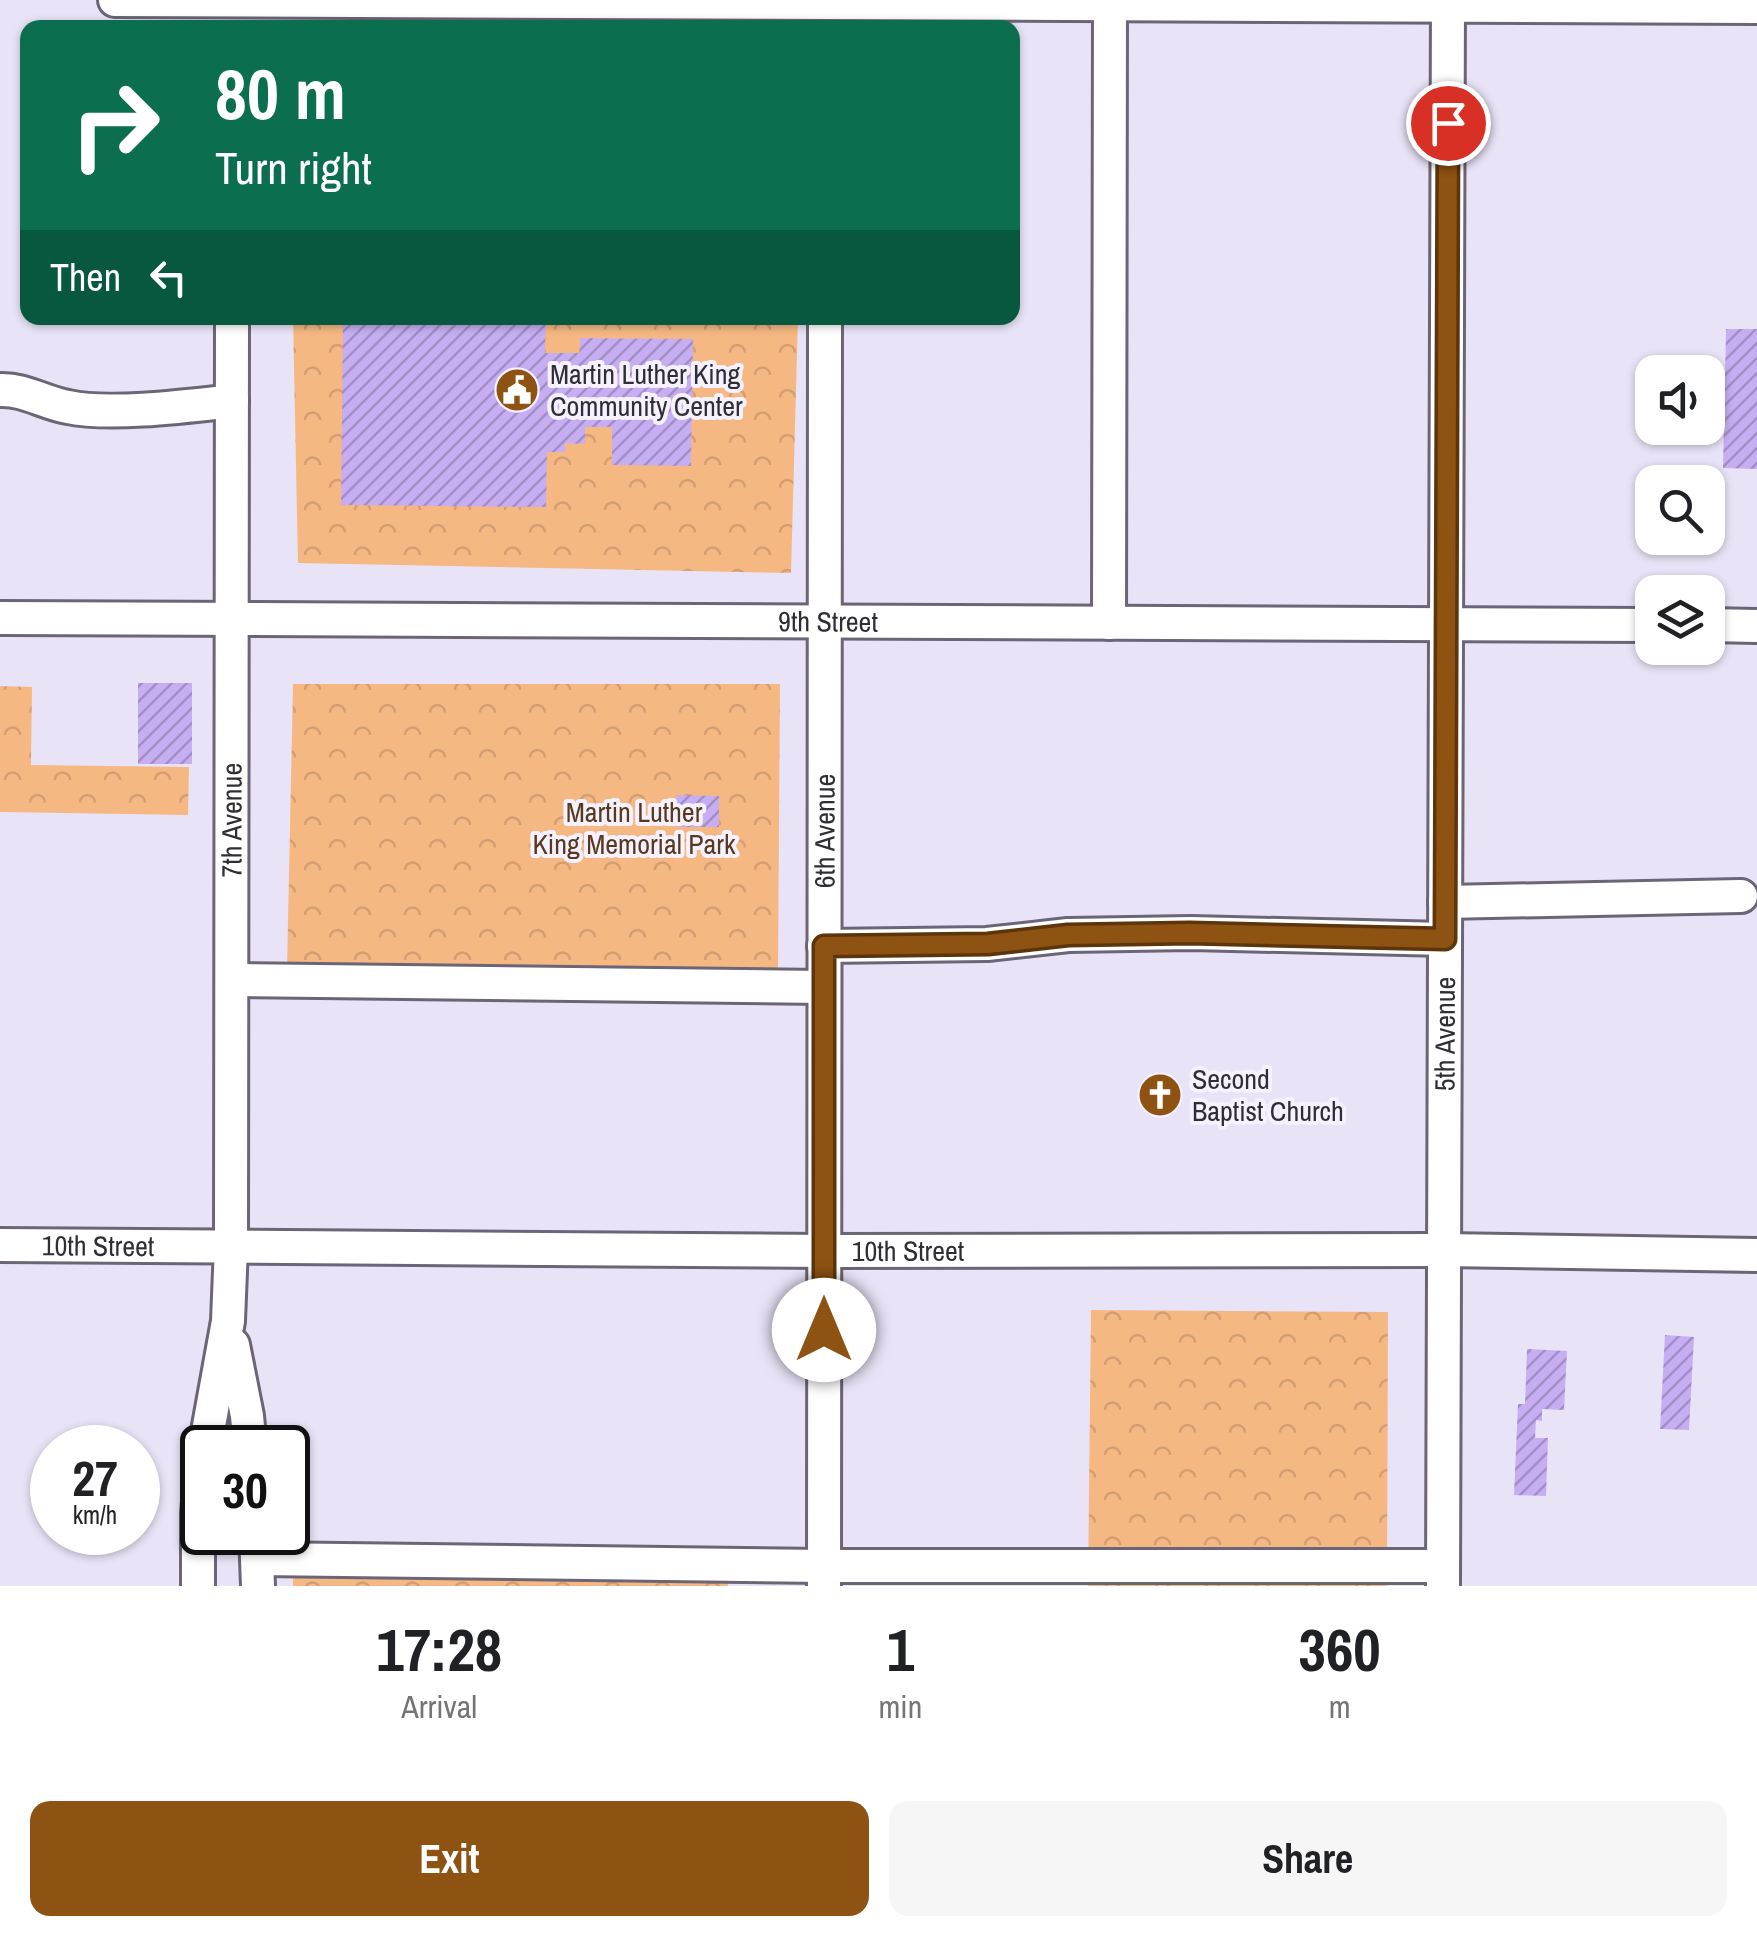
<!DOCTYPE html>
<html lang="en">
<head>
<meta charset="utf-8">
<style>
  :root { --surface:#fff; --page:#f6f6f6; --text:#202124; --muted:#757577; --accent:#8e5212 }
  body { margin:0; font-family:"Archivo Narrow",sans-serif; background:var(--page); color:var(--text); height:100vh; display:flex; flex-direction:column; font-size:38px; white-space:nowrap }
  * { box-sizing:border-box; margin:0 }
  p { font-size:32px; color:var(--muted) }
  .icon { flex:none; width:55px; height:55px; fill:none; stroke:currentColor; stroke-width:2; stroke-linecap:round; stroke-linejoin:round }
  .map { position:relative; height:1586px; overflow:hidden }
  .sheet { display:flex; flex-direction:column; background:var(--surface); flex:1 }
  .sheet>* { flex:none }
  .banner { position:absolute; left:20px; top:20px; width:1000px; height:305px; border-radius:20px; box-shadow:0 2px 8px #0004; background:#0b6e4f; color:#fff; overflow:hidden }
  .fabs { position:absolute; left:1635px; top:355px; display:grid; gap:20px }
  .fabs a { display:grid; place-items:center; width:90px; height:90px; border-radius:20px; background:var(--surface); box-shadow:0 2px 8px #0004; font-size:50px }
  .speed { position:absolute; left:30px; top:1425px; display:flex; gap:20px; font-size:50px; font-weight:700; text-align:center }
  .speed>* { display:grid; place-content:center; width:130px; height:130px; border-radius:50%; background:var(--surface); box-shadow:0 2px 8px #0004; line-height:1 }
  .speed small { font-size:25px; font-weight:400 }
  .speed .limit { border:5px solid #111; border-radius:15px; background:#fff; color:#111 }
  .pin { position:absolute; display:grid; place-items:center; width:85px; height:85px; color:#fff; margin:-42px; border:5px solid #fff; border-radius:50%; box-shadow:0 2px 10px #0007 }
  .me { position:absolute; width:110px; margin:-55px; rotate:0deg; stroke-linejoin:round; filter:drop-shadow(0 0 8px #0008) }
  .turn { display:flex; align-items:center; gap:35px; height:210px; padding:0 30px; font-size:45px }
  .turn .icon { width:130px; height:130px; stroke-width:2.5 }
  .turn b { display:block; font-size:70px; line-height:85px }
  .then { display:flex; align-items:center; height:95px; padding:0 30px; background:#0003; gap:20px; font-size:38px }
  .eta { display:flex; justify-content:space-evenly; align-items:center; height:170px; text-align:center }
  .eta b { font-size:60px; font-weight:800; line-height:70px }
  .button { display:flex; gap:20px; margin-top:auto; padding:20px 30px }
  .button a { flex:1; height:115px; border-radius:20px; background:var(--accent); color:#fff; font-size:40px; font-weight:800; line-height:115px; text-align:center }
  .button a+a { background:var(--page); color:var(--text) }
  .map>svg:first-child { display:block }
  .park { fill:url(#park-crowns) }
  .building { fill:url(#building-hatch) }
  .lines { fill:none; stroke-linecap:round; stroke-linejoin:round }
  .minor-casing { stroke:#6b6576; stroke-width:38 }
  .minor { stroke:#fff; stroke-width:32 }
  .route-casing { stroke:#5c350c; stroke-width:25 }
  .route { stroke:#8e5212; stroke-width:18 }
  .labels { text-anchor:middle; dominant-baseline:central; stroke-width:8; stroke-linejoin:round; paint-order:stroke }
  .poi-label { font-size:28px; fill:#302e35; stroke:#f5f1fe; text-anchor:start }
  .street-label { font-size:28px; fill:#302e35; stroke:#f5f1fe }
  .park-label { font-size:28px; fill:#59391c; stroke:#f5f1fe }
</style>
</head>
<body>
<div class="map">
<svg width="1757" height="1586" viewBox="0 0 1757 1586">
  <defs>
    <pattern id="park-crowns" width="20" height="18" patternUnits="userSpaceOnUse" patternTransform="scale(2.5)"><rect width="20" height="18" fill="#f6b883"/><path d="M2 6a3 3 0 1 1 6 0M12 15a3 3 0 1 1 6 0" fill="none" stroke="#d39e72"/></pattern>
    <pattern id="building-hatch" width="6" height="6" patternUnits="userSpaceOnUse" patternTransform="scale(2.5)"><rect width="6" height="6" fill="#c7aef3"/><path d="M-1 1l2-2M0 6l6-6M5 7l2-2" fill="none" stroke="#a28ec6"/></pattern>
  </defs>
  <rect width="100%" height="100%" fill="#e9e3f7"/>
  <!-- park -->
  <path class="park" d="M293,318H798L791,573L298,563Z
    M293,684H780L778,974L287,969Z
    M0,686L32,687L31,765L189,767L188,815L0,812Z
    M1091,1310L1388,1312L1387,1586H1088Z
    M293,1573L728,1582V1586H293Z"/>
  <!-- building -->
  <path class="building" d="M343,318H546L545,353H580V338L693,339L691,466L612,465V427H585V444L565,443V452H547L546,507L341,505Z
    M1726,329H1757V469L1723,468Z
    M138,683H192V764H138Z
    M676,795L719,796V827H676Z
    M1665,1335L1694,1337L1689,1430L1660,1429Z
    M1527,1349L1567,1351L1564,1410L1542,1409V1421L1536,1420L1535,1438H1548L1546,1496L1514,1495L1518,1404H1525Z"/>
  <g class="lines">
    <defs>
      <g id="minor">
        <path d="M115,0L1757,7"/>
        <path d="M0,390C25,389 44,403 68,407C110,416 188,406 232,401"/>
        <path id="s1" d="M0,618L1652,625"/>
        <path d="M1109,623L1110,4"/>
        <path d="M1708,625L1757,626"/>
        <path d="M1445,902L1741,896"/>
        <path d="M824,946L987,944L1068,935L1191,933L1445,939"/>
        <path d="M232,980L824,987"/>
        <path id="s2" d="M0,1245L825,1251L1443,1250L1757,1255"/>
        <path d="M233,1345L247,1416L250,1448"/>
        <path id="s3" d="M205,1448L228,1321L231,1246L232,318"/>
        <path d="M256,1532L258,1586"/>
        <path d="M259,1559L824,1566H1443"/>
        <path d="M198,1586V1513L202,1470"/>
        <path id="s4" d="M824,1586L825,318"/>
        <path id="s5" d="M1443,1586L1448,0"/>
      </g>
    </defs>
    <!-- minor casing -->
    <use href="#minor" class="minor-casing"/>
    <!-- minor -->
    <use href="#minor" class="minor"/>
  </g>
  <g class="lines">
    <defs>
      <path id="route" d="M824,1330V946L988,944L1068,935L1190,933L1445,939L1448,123"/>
    </defs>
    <!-- route casing -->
    <use href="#route" class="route-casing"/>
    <!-- route -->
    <use href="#route" class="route"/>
  </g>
  <!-- icons -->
  <defs>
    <symbol id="civic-disc" viewBox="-11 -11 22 22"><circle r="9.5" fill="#8e5212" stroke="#f5f1fe"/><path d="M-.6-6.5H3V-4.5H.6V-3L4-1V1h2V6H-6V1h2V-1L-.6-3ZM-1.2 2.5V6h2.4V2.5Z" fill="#fff"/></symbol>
    <symbol id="church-disc" viewBox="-11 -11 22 22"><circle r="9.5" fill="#8e5212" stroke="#f5f1fe"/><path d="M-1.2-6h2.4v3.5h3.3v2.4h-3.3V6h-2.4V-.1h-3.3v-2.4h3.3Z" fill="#fff"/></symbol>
  </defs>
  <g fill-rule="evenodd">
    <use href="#civic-disc" x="492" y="365" width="50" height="50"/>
    <use href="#church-disc" x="1135" y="1070" width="50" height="50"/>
  </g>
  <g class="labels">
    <!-- poi labels -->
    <g class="poi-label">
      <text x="550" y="374">Martin Luther King<tspan x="550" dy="32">Community Center</tspan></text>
      <text x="1192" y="1079">Second<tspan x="1192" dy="32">Baptist Church</tspan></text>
    </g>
    <!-- street labels -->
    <g class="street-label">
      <text stroke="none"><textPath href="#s1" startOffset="828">9th Street</textPath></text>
      <text stroke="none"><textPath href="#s3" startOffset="630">7th Avenue</textPath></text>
      <text stroke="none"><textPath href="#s4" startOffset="755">6th Avenue</textPath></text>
      <text stroke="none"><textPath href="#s5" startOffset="552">5th Avenue</textPath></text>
      <text stroke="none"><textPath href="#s2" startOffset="98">10th Street</textPath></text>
      <text stroke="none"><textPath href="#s2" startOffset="908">10th Street</textPath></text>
    </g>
    <!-- park labels -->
    <g class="park-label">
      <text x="634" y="812">Martin Luther<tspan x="634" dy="32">King Memorial Park</tspan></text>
    </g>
  </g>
</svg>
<div class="fabs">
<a><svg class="icon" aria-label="sound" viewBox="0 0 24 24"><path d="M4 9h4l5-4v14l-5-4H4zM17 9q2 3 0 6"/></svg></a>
<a><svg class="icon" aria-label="search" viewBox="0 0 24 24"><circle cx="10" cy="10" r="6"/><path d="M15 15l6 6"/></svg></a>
<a><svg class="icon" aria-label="layers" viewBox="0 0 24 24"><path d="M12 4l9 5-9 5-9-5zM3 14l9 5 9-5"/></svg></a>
</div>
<div class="speed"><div>27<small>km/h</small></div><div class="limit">30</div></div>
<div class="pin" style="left:1448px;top:123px;background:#d93025"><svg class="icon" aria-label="arrive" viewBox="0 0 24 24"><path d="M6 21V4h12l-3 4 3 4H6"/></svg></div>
<svg class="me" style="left:824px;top:1330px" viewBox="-20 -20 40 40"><circle r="19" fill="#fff"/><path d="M0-13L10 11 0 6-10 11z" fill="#8e5212"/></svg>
<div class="banner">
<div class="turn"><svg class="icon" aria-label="right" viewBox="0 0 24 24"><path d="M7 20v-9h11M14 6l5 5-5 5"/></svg><div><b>80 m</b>Turn right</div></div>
<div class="then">Then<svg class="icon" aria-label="left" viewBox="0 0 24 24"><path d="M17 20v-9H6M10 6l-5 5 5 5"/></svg></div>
</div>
</div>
<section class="sheet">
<div class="eta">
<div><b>17:28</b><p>Arrival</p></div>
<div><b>1</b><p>min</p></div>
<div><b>360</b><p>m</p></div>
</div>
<div class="button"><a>Exit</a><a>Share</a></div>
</section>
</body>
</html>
